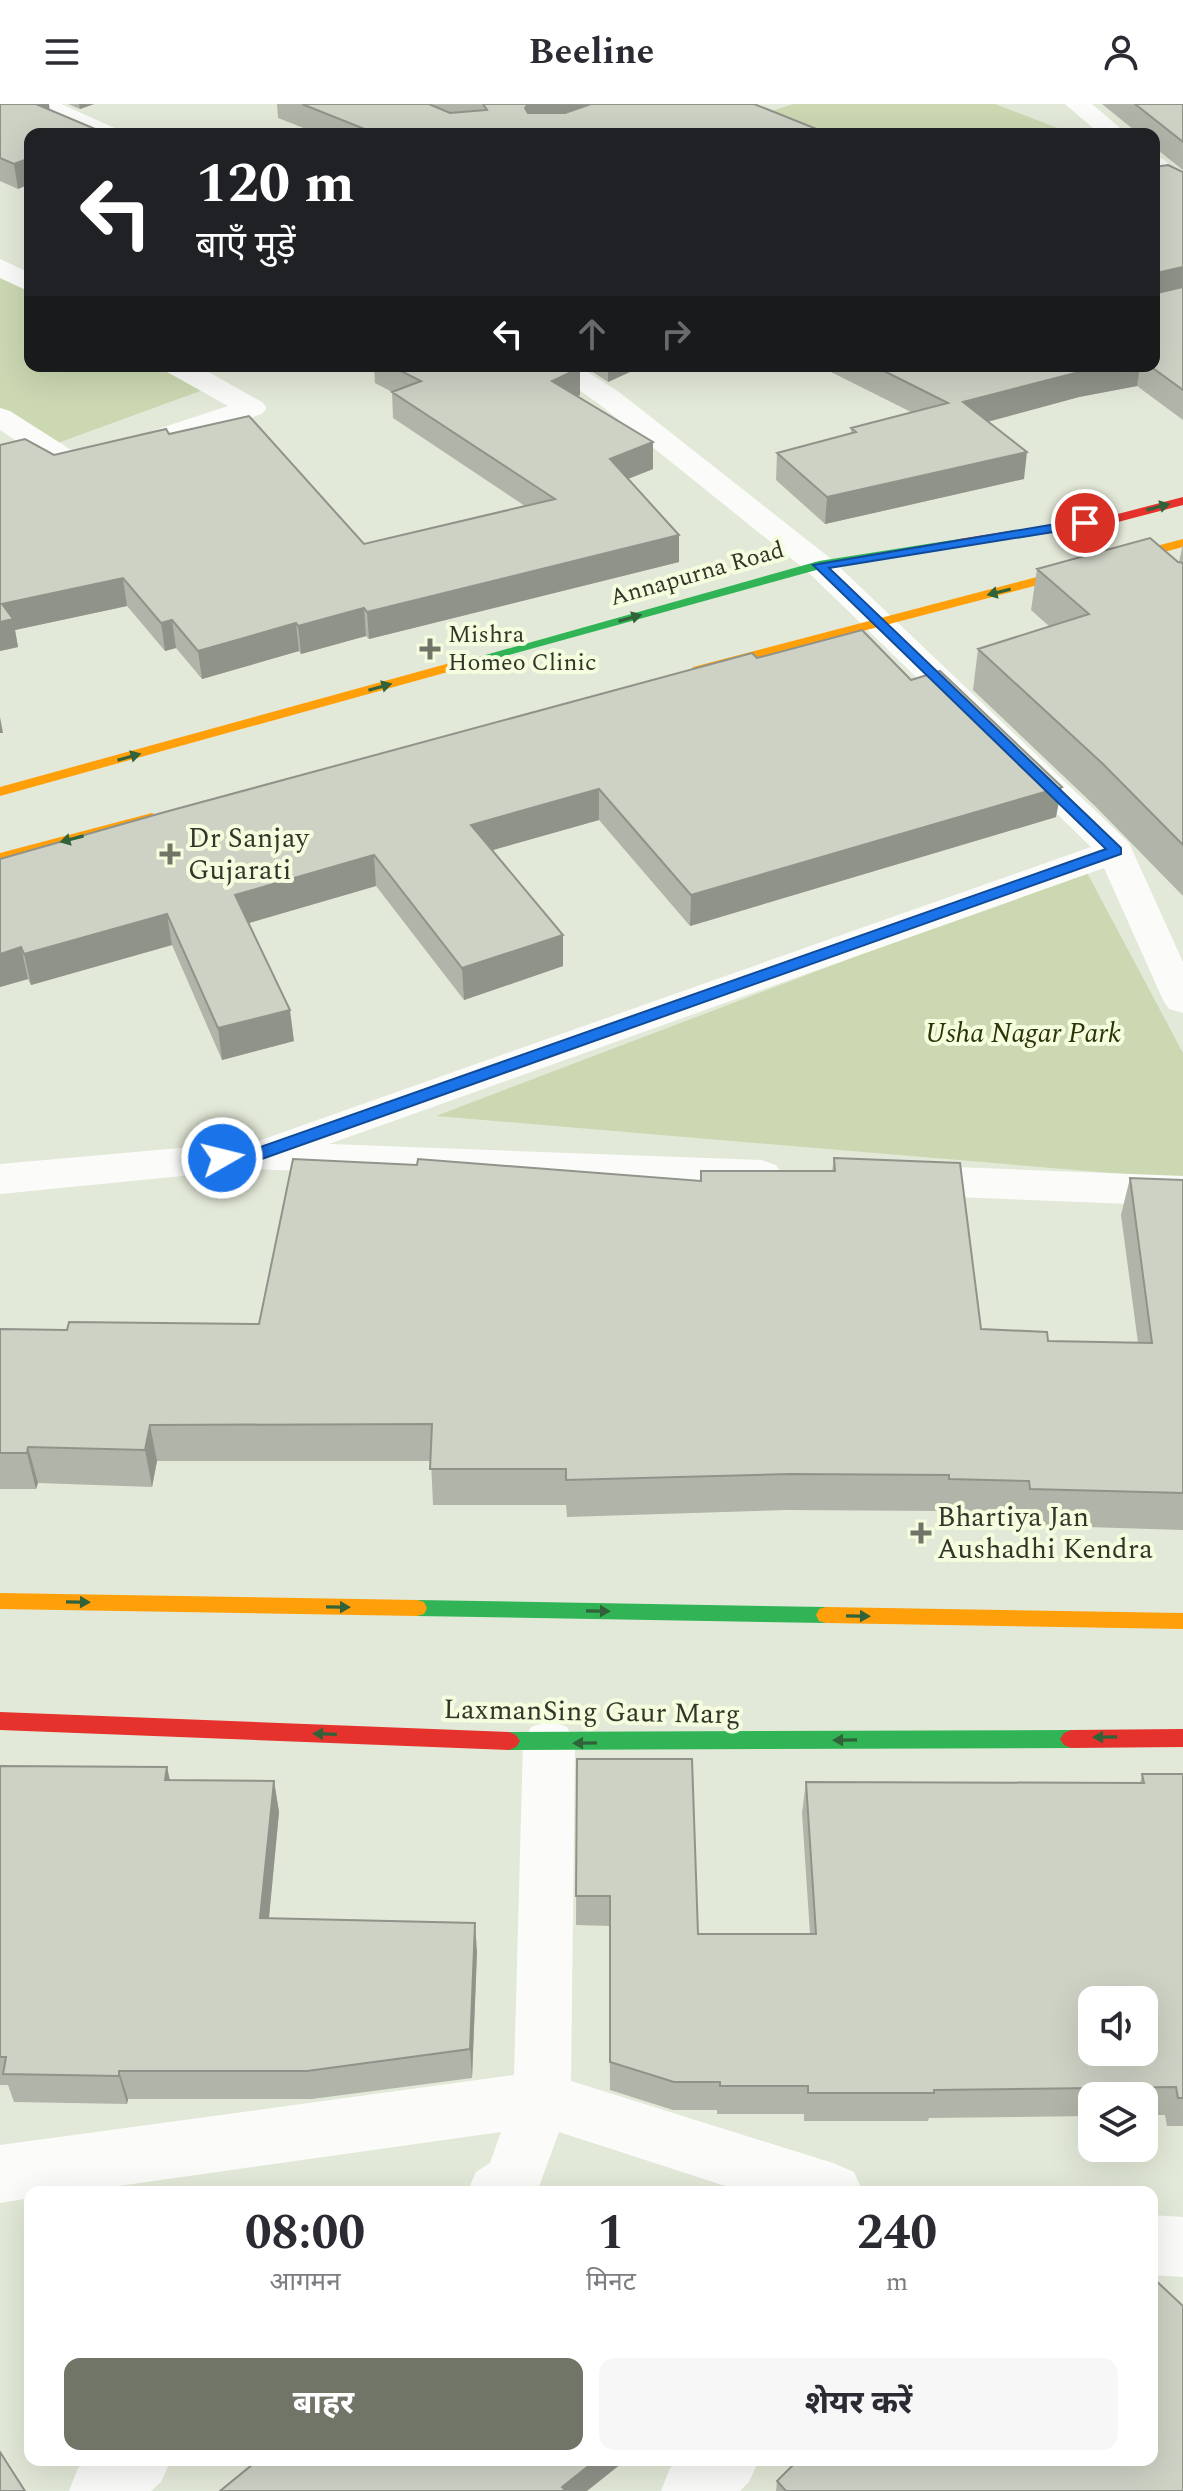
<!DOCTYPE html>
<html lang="hi">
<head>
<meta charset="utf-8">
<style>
  :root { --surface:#fff; --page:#f7f7f7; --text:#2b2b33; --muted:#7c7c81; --accent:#707567 }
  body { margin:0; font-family:Spectral,"Noto Sans Devanagari",serif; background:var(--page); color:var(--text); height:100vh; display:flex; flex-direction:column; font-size:30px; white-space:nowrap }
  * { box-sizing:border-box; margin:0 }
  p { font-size:26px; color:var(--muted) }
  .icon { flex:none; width:44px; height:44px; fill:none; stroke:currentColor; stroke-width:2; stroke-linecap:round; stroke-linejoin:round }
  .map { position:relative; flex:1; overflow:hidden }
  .panel { position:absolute; left:24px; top:2082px; width:1134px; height:280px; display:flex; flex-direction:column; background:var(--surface); border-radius:16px; box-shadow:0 8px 32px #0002 }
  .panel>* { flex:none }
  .banner { position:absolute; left:24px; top:24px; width:1136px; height:244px; border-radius:16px; box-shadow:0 8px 32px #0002; background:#202124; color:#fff; overflow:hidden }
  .buttons { position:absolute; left:1078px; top:1882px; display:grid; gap:16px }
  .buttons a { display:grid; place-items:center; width:80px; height:80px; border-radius:16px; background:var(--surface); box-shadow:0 8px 32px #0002; font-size:40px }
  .pin { position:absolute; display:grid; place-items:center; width:68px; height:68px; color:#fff; margin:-34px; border:4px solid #fff; border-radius:50%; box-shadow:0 2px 8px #0007 }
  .me { position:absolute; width:88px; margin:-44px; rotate:82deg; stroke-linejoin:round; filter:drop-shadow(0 0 6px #0008) }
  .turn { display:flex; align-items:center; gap:28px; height:168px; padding:0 40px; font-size:36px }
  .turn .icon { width:104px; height:104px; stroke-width:2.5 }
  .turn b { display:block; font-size:56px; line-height:68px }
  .lanes { display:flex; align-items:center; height:76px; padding:0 40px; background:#0003; justify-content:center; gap:40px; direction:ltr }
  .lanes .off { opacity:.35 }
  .eta { display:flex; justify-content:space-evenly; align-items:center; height:136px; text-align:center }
  .eta b { font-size:48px; font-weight:700; line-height:56px }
  .button { display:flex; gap:16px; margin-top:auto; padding:16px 40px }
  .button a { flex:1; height:92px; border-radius:16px; background:var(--accent); color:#fff; font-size:32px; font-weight:700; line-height:92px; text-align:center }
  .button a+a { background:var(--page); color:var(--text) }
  header { display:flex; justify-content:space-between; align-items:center; height:104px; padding:0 40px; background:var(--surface); font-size:36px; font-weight:700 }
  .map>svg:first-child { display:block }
  .green { fill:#ccd8b2 }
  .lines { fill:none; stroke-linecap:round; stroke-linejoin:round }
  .street { fill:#fbfcf9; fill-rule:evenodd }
  .fast { fill:#30b455; fill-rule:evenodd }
  .slow { fill:#ff9f0a; fill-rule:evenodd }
  .jam { fill:#e5322d; fill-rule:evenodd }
  .wall { fill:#b1b5a9 }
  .shaded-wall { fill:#90938a }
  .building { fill:#ced2c5; stroke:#90938a; stroke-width:2; fill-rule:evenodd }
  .oneway { fill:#316239 }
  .route { fill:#1a73e8; stroke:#114b97; stroke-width:2 }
  .poi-dot { fill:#707567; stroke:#f4fdde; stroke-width:3 }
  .labels { text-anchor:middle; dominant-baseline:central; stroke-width:8; stroke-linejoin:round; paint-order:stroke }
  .far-street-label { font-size:24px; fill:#32362a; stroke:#f4fdde }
  .far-poi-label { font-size:24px; fill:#32362a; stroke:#f4fdde; text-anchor:start }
  .poi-label { font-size:28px; fill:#32362a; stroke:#f4fdde; text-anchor:start }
  .park-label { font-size:28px; font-style:italic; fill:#2a3407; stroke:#f4fdde }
  .street-label { font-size:28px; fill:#32362a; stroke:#f4fdde }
</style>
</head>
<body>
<header><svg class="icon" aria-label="menu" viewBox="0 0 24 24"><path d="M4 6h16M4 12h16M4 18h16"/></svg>Beeline<svg class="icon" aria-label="person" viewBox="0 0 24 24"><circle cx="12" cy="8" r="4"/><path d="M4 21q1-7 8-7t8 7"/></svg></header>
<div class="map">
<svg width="1183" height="2387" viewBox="0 0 1183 2387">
  <rect width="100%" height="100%" fill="#e3e9d8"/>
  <!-- green -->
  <path class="green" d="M793,0H995L1073,30H820L766,9Z
    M0,160L30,177V262H179L214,282L55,340L0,304Z
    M1085,765L1183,949V1075L436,1012Z"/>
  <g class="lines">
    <!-- street -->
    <path class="street" d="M29,0H61L117,25L120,30H88L33,5Z
      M1065,0H1092L1127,30H1100Z
      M1154,53L1163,55L1183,72V93L1174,90L1154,73Z
      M0,155L30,169V188L0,174Z
      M163,262H198L262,298L267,304L262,310L75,371L64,368L0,326V304L10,307L79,351L228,302L167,268Z
      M545,262H578L619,288L830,454L1129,739L1183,858V909L1169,905L1163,896L1104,764L329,1040L761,1056L776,1061L782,1071L776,1081L761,1086L253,1065L0,1090V1060L258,1037L1091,743L808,468L599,300Z
      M902,1061L1183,1072V1102L902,1091L887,1086L881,1076L887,1066Z
      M549,1617L567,1623L575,1639L571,1977L833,2059L854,2068L863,2088H744L559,2028L537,2088H467L476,2068L490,2059L501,2028L76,2088H30V2094L0,2099V2041L514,1971L523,1639L531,1623Z
      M1152,2111L1183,2113V2173L1152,2171Z
      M89,2356H171L161,2378L151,2387H69L78,2364Z
      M680,2356H759L749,2378L740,2387H661L670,2364Z"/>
    <!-- fast -->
    <path class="fast" d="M959,435L964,436V442L820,465L455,566L450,567L443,563L819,457Z
      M417,1496L826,1503L833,1505L836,1511L833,1517L826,1519L417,1512L410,1510L407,1504L410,1498Z
      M1071,1626L1078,1629L1082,1635L1078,1641L1071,1644L509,1646L502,1643L498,1637L502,1631L509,1628Z"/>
    <!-- slow -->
    <path class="slow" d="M1183,435V443L703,569H693L691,566L693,563Z
      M450,559L457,563L455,566L0,692V683Z
      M152,709L159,713L157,716L0,759V749Z
      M0,1489L417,1496L424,1498L427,1504L424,1510L417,1512L0,1505Z
      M826,1503L1183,1509V1525L826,1519L819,1517L816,1511L819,1505Z"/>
    <!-- jam -->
    <path class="jam" d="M1183,393V401L1114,419L959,443L953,439L959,435L1114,411Z
      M0,1608L509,1628L516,1631L520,1637L516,1643L509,1646L0,1626Z
      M1183,1625V1643L1071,1644L1064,1641L1060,1635L1064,1629L1071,1626Z"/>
  </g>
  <!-- wall -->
  <path class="wall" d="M0,0H49L18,85L0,77Z
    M68,0H94L80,5Z
    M277,0H754L829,30H319L278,14Z
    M1102,0H1183V66L1154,43V30H1139Z
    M1183,68V316L1137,282L1079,293L988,318L1024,375L825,420L776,376L777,349L851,330V324L911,308L819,262H1154Z
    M370,262H577L580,264V291L577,292L653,365L628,375L679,458L369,535L366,532L301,550L299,547L202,575L176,544L165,547L127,502L15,526L18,543L0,547L54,351L169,330L364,440L525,402L393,314L392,288L375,279L374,264Z
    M584,262H643L608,278Z
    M1183,440V792L1095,702L973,586L978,545L1050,523L1031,506L1037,465L1179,458Z
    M757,554L911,576L1056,713L690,822L599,716L492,746L563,862L464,896L376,782L249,819L294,937L222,956L172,841L31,881L28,875L0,883V755Z
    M834,1054L981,1225L1048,1237L1138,1239L1121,1111L1130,1074L1183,1076V1426L1022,1421L1021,1414L943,1411V1407L787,1406L567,1413L566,1401H433L431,1357H157L152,1383L38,1379L36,1385H0V1225L67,1226L259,1220L700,1077L701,1067H832Z
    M577,1655L698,1830H810L802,1709L806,1678L1140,1679L1142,1670H1183V2022H1167L1165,2011H1144V1992H1092V2012L929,2014L928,2017H804V2010H717V2006H673L610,1986L609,1822L576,1821Z
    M0,1662L170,1676L274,1677L279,1708L269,1814L477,1848L472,1974L312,1995H128L127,2000L14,1998L8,1981H0Z
    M777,2377L1183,2387H776Z"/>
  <!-- shaded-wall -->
  <path class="shaded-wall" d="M32,0H49L51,17Z
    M79,0H94L80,5Z
    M528,0H597L530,22L525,4Z
    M30,54V80L18,85L14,60Z
    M1183,163V187L1154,194L1156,169Z
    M608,262H643L608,278Z
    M1109,262H1140L1137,282L1079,293L960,325L963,298L1083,267Z
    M580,264V291L552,304V277Z
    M653,338V365L610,382V355Z
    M1027,348L1024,375L825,420L827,393Z
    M679,431V458L369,535L367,508Z
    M123,474L127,502L15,526L18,543L0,547V518L2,500Z
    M364,504L366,532L301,550L298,522Z
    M172,516L176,544L165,547L161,519Z
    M296,519L299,547L202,575L198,547Z
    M0,613L3,629H0Z
    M1062,683L1056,713L690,822L691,791Z
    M599,685V716L472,752L471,721Z
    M374,751L376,782L239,822L235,791Z
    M167,810L172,841L31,881L24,850Z
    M563,831V862L464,896L462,864Z
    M21,843L28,875L0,883V850Z
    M290,906L294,937L222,956L218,924Z
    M150,1321L157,1357L152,1383L145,1346Z
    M28,1343L38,1379L36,1385L27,1349Z
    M167,1663L174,1694L165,1676Z
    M274,1677L279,1708L266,1844L260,1814Z
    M475,1819L477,1848L472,1974L470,1945Z
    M119,1967L128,1995L127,2000L119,1972Z
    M596,2356H626L587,2387H562V2383Z"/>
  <!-- building -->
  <path class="building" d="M0,0H36L100,27L93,30H30V54L14,60L0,54Z
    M302,0H429L450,9L487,6L483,0H528L525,4L528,9H565L591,0H754L829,30H377Z
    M1135,0H1183V38Z
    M1168,61L1183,68V163L1156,169L1157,189L1183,183V286L1150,262H1154V63Z
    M391,262H577L580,264L552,277L653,338L610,355L679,431L367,508L364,504L298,522L296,519L198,547L172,516L161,519L123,474L2,500L13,515L0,518V341L25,335L54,351L166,325L169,330L249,312L364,440L555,395L392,288L421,277Z
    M874,262H1109L1083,267L963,298L1027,348L827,393L777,349L856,328L851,324L948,299Z
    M1150,434L1178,458L1183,459V741L1103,660L978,545L1089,510L1037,465Z
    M862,526L911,576L940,567L1062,683L691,791L599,685L471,721L563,831L462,864L374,751L235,791L290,906L218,924L167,810L24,850L21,843L0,850V755L165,708L752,549L757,554Z
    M834,1054L960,1059L981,1225L1047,1228L1048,1237L1152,1239L1130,1074L1183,1076V1389L1030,1385L1029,1377L949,1375V1371L790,1370L566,1376V1365H430L432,1320L150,1321L145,1346L28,1343L27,1349H0V1225L67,1226L69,1218L259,1220L293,1055L417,1061L418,1055L701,1077V1067H835Z
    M577,1655H692L698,1830H816L806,1678L1144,1679L1142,1670H1183V1994H1178L1176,1983L934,1986V1989H808V1982H720V1978H674L610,1958V1792H576ZM1092,1896H1144V1948H1092Z
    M0,1662L167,1663L165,1676L274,1677L260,1814L475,1819L470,1945L307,1967H119V1972L3,1970L6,1953H0Z
    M1152,2173L1183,2202V2387H786L777,2377L798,2356H1152Z
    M0,2348L25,2387H0Z
    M258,2356H596L562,2383L566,2387H220Z"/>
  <!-- one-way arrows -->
  <defs><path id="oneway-solid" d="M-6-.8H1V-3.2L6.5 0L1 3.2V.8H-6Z" transform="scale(2)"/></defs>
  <g class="oneway">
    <use href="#oneway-solid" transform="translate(1158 403) rotate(-15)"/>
    <use href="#oneway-solid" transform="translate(999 488) rotate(166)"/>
    <use href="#oneway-solid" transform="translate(630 514) rotate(-16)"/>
    <use href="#oneway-solid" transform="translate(380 583) rotate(-16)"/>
    <use href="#oneway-solid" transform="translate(129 653) rotate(-16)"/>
    <use href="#oneway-solid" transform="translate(72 735) rotate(165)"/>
    <use href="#oneway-solid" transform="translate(78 1498) rotate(1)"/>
    <use href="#oneway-solid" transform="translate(338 1503) rotate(1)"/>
    <use href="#oneway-solid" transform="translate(598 1507) rotate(1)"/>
    <use href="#oneway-solid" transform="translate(858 1512) rotate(1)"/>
    <use href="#oneway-solid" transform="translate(325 1630) rotate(-178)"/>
    <use href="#oneway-solid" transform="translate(1105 1633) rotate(179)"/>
    <use href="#oneway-solid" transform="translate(845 1636) rotate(179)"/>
    <use href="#oneway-solid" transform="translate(585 1639) rotate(179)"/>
  </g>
  <!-- route -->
  <path class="route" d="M1085,415L1091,419L1090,422L829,464L1121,744V750L259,1056L216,1058V1050L252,1046L1106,745L813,461Z"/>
  <!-- markers -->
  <g class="poi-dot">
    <path d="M426 533h8v8h8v8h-8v8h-8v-8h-8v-8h8z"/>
    <path d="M166 738h8v8h8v8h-8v8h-8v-8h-8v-8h8z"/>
    <path d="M917 1417h8v8h8v8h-8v8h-8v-8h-8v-8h8z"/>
  </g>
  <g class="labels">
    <!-- far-street labels -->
    <g class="far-street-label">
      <text transform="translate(697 470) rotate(-16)">Annapurna Road</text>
    </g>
    <!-- far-poi labels -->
    <g class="far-poi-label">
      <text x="448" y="531">Mishra<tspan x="448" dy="28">Homeo Clinic</tspan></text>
    </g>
    <!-- poi labels -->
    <g class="poi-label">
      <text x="188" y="734">Dr Sanjay<tspan x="188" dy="32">Gujarati</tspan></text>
      <text x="937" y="1413">Bhartiya Jan<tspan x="937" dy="32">Aushadhi Kendra</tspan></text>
    </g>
    <!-- park labels -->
    <g class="park-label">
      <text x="1023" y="929">Usha Nagar Park</text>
    </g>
    <!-- street labels -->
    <g class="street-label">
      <text transform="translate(592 1608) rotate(1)">LaxmanSing Gaur Marg</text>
    </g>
  </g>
</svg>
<div class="buttons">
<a><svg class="icon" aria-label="sound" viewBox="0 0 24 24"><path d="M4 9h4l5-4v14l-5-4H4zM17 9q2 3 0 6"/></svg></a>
<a><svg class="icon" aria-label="layers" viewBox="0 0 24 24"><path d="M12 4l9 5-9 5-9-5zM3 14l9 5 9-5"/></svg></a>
</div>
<div class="pin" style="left:1085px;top:419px;background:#d93025"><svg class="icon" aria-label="arrive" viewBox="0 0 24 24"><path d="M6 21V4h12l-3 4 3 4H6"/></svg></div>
<svg class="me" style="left:222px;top:1054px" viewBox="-20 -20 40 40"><circle r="17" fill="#1a73e8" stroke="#fff" stroke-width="3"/><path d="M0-11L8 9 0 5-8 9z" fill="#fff"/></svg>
<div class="banner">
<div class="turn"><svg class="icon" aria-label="left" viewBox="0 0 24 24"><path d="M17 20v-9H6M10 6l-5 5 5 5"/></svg><div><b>120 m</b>बाएँ मुड़ें</div></div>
<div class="lanes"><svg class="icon" aria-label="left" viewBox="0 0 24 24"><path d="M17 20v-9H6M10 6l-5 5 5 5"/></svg><svg class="icon off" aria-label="ahead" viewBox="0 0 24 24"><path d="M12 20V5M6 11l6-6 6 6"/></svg><svg class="icon off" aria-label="right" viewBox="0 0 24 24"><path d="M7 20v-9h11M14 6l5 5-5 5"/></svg></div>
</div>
<section class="panel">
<div class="eta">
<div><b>08:00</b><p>आगमन</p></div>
<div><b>1</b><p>मिनट</p></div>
<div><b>240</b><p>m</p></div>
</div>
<div class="button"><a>बाहर</a><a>शेयर करें</a></div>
</section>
</div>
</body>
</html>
